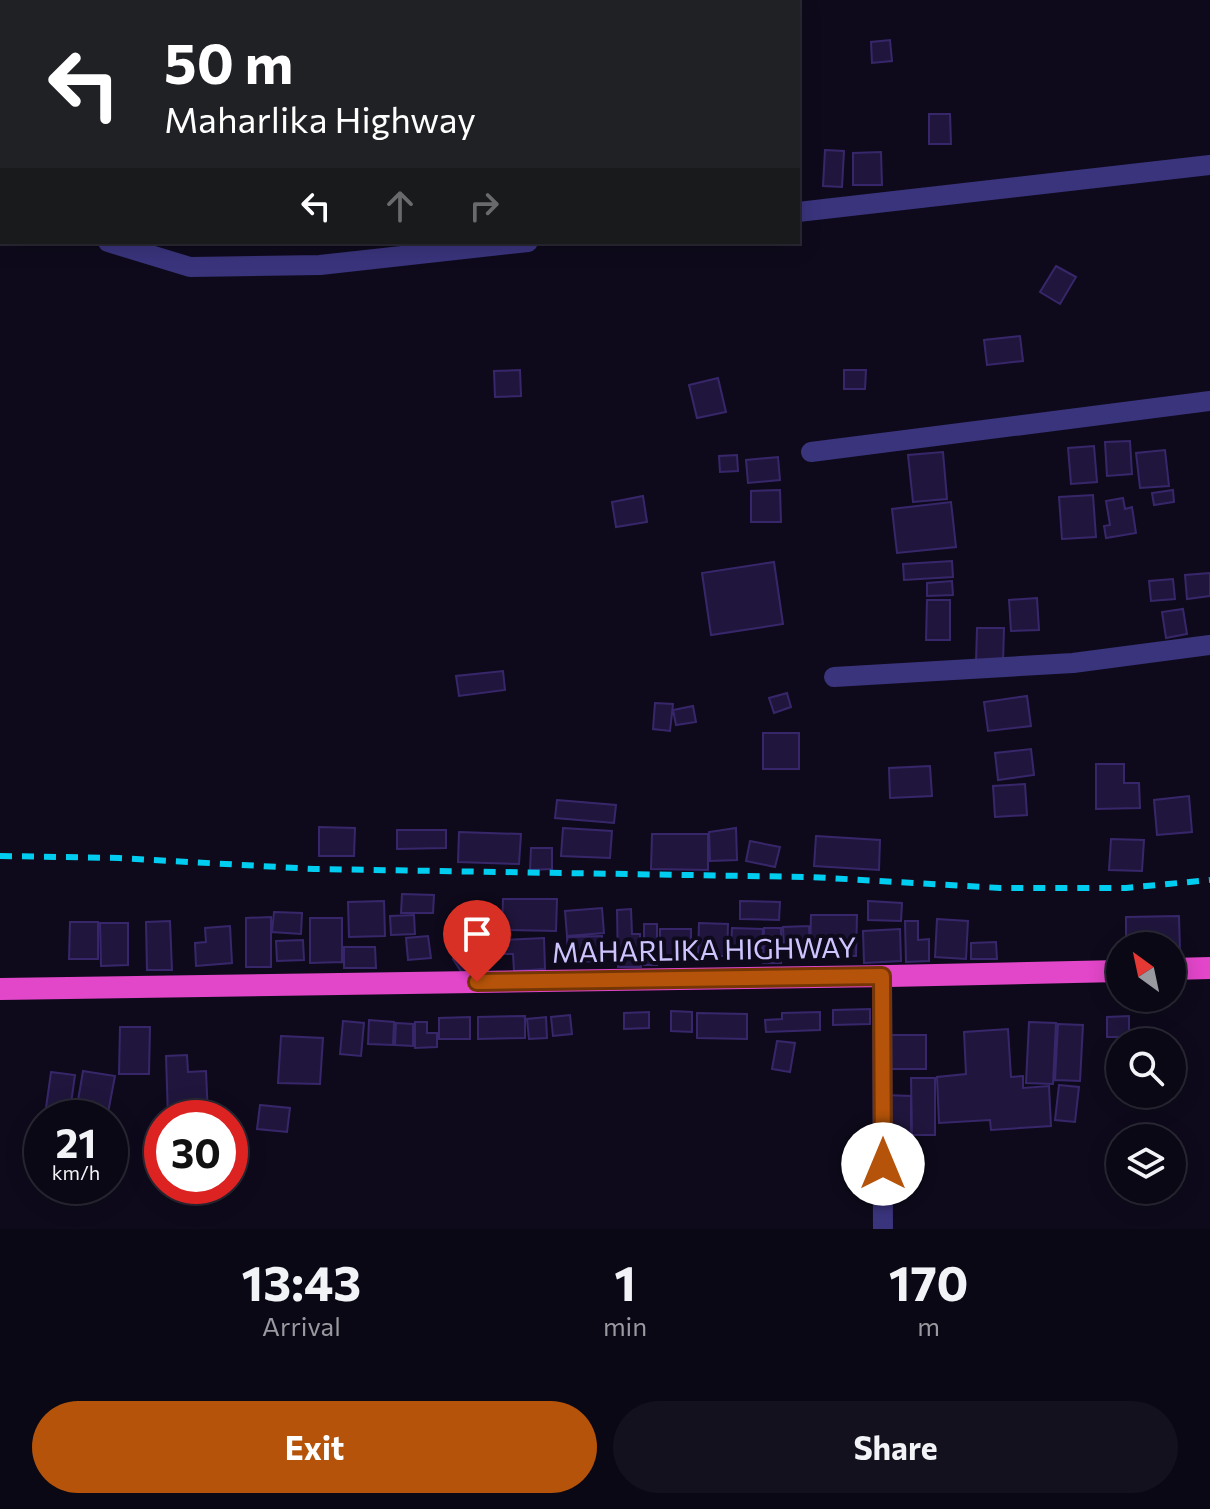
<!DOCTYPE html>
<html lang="en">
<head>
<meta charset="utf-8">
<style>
  :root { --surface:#0a0815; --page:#13111e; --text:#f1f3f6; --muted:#999aa0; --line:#2a2934; --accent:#b45309 }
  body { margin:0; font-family:Commissioner,sans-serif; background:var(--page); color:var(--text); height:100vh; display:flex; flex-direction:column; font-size:30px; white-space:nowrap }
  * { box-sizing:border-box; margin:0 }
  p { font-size:26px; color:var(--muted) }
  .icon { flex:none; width:44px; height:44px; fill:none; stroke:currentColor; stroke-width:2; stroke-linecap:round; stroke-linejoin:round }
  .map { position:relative; height:1229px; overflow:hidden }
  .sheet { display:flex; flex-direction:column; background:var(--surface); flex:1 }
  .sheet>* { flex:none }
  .guide { position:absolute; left:0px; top:0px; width:800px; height:244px; box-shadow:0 4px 20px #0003,0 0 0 2px var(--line); background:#202124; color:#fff; overflow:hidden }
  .needle { width:52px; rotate:327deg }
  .tools { position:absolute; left:1106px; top:932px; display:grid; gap:16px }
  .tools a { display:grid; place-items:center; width:80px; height:80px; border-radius:50%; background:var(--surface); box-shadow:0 4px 20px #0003,0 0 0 2px var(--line); font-size:40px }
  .speed { position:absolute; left:24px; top:1100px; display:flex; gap:16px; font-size:40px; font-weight:700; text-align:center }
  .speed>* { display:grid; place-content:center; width:104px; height:104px; border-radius:50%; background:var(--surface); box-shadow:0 4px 20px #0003,0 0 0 2px var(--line); line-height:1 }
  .speed small { font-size:20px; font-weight:400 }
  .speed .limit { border:12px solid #d22; background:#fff; color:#111 }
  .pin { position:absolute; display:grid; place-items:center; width:68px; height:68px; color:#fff; margin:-82px -34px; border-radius:50% 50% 50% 0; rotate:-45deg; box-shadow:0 0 8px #0007 }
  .pin .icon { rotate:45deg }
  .me { position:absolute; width:88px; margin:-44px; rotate:0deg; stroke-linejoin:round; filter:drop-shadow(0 0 6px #0008) }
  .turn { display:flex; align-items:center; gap:28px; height:168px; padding:0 32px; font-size:36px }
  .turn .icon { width:104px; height:104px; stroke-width:2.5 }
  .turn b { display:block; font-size:56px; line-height:68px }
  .lanes { display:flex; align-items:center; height:76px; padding:0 32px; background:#0003; justify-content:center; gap:40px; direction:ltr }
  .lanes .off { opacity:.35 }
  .eta { display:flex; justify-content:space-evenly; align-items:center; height:136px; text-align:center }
  .eta b { font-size:48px; font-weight:700; line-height:56px }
  .action { display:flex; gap:16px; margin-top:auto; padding:16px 32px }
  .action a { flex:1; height:92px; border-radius:48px; background:var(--accent); color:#fff; font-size:32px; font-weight:700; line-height:92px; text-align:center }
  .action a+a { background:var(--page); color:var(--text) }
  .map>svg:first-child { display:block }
  .building { fill:#20163d; stroke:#37276a; stroke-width:2 }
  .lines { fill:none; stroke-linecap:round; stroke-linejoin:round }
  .minor { stroke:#3a347d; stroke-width:20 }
  .trunk { stroke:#e246c9; stroke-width:22 }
  .rail { stroke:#00cdf0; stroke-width:6; stroke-dasharray:12 10; stroke-linecap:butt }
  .route-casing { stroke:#753606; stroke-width:20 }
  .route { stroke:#b45309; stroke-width:14 }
  .labels { text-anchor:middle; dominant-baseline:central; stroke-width:8; stroke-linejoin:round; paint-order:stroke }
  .street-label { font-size:28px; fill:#cec5ff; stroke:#0e0a1c }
</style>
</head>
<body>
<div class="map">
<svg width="1210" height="1229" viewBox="0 0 1210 1229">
  <rect width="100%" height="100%" fill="#0e0a1c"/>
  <!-- building -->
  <path class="building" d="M890,40L892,61L872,63L871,42Z
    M929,114H950L951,144H929Z
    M825,150L844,151L842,187L823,186Z
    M881,152L882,185H853V153Z
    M1056,266L1076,277L1060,304L1040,292Z
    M1020,336L1023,361L987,365L984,340Z
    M520,370L521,396L495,397L494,371Z
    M844,370H866L865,389H844Z
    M718,378L726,412L697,418L689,385Z
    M1130,441L1132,474L1107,476L1105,442Z
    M1094,446L1097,482L1071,484L1068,448Z
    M1165,450L1169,486L1140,488L1136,453Z
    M943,452L947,499L913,502L908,455Z
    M737,455L738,471L720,472L719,456Z
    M778,457L780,480L748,483L746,460Z
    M780,490L781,522H751V491Z
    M1173,490L1174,502L1154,505L1152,493Z
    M1093,495L1096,537L1062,539L1059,497Z
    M643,496L647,522L616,527L612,502Z
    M1123,498L1125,509L1132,507L1136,533L1106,538L1104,526L1110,525L1106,501Z
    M951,502L956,547L897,553L892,509Z
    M952,561L953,577L904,580L903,564Z
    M774,562L783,624L711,635L702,573Z
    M1210,573V596L1187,599L1185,575Z
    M1173,579L1175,599L1151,601L1149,581Z
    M952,581L953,595L927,596V583Z
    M1037,598L1039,630L1011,631L1009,600Z
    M927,600H950V640H926Z
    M1183,609L1187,634L1166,638L1162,612Z
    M977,628H1004L1003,664L976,663Z
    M503,671L505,690L459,696L456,676Z
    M787,693L791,707L774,713L769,698Z
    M1027,696L1031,726L988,731L984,702Z
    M655,703L673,704L670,731L653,729Z
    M693,706L696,722L676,725L673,710Z
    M763,733H799V769H763Z
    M1031,749L1034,775L998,780L995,753Z
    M1096,764H1124V783H1139L1140,808L1096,809Z
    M930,766L932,796L890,798L889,768Z
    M1025,784L1027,815L995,817L993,786Z
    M1189,796L1192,832L1157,835L1154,800Z
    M557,800L616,805L614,823L555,818Z
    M319,827L355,828L354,856H319Z
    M563,828L612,831L610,858L561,856Z
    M736,828L737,860L710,861L709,832Z
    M397,830H446V848L397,849Z
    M459,832L521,834L519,864L458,862Z
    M652,834H708V870L651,869Z
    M816,836L880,840L879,870L814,866Z
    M1111,839L1144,840L1142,871L1109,870Z
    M750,841L780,847L775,867L746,861Z
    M531,848H552V869L530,870Z
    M402,894L434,895L433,913H401Z
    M503,899H557L556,931L502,930Z
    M384,901L385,936L349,937L348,902Z
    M740,901L780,902L779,920L740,919Z
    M868,901L902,903L901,921L868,920Z
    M602,908L604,933L567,936L565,911Z
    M631,909L632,934H640L641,967H618L617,910Z
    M274,912L302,913L301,934L272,932Z
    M414,915L415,934L391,935L390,916Z
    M811,915H857L856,956L810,955Z
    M1179,916L1180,951H1172V946H1126V917Z
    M271,917V967H246V918Z
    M310,918H342V962L310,963Z
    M937,919L968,921L966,959L935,957Z
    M170,921L172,970H147L146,922Z
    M905,921H918V940L929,939V961L906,962Z
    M70,922H98V959H69Z
    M100,923H128V965L101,966Z
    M699,923L728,924L727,956H698Z
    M644,924H657V965H644Z
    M230,926L232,963L196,966L195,943L206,942L205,928Z
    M809,926L810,951L784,952L783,927Z
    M732,928L763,929L762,948L731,946Z
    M764,928H781V963H763Z
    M660,929H691V957H660Z
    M900,929L901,961L864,963L863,931Z
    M428,936L431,958L408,960L406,938Z
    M602,936L603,961L568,962L567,937Z
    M544,938L545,969L514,971L513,954H502L501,940Z
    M303,940L304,960L277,961L276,941Z
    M996,942L997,959H971V943Z
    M344,947H375L376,968H344Z
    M469,949L479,967L464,976L453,959Z
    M870,1009V1024L833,1025V1010Z
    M671,1011L692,1012V1032L671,1031Z
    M649,1012V1028L624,1029V1013Z
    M820,1012V1030L766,1032L765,1020L782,1019V1013Z
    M697,1013L747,1014V1039L697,1038Z
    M570,1015L572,1034L553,1036L551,1017Z
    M525,1016V1038L478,1039V1017Z
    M1129,1016V1037H1107V1017Z
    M470,1017V1039H439V1018Z
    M546,1017L547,1038L529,1039L527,1019Z
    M369,1020L394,1022L393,1045L368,1044Z
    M343,1021L364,1023L361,1056L340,1054Z
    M415,1022H427V1033H437V1047L415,1048Z
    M1029,1022L1056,1023L1053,1084L1026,1083Z
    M396,1023L413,1024V1046L395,1045Z
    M1058,1024L1083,1025L1080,1081L1055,1080Z
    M120,1027H150L149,1074H119Z
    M1008,1029L1011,1077L1023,1076V1088L1049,1086L1051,1126L991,1130L990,1120L939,1123L937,1077L966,1074L964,1032Z
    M886,1035H926V1069H887Z
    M281,1036L323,1038L320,1084L278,1083Z
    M777,1041L795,1043L790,1072L772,1069Z
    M187,1055L188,1072L206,1071L208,1117L168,1118L166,1056Z
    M83,1071L115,1076L107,1118H75Z
    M51,1072L75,1075L69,1118L45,1115Z
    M911,1078H935V1135H912Z
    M1059,1085L1079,1087L1075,1122L1055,1120Z
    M884,1095L911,1096V1137H884Z
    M260,1105L290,1108L287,1132L257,1129Z"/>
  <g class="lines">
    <!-- minor -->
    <path class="minor" d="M0,212L2,213
      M798,212L1210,165
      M108,242L190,267L320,265L528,242
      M811,452L1210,401
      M834,677L1073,663L1210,645
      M882,976L883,1229"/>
    <!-- trunk -->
    <path class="trunk" d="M1172,969L1210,968
      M0,989L889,976L1120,971"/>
    <!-- rail -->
    <path class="rail" d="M0,856L119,858L314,869L811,877L1000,888H1126L1210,880"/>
  </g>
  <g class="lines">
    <defs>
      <path id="route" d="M477,982L882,976L883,1164"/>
    </defs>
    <!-- route casing -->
    <use href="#route" class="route-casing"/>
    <!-- route -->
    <use href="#route" class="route"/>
  </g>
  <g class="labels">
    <!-- street labels -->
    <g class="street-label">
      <text transform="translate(704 949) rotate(-1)">MAHARLIKA HIGHWAY</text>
    </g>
  </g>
</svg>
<div class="tools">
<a><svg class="needle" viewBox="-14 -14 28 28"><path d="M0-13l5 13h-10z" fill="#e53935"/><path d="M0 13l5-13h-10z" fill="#999aa0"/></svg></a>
<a><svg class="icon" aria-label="search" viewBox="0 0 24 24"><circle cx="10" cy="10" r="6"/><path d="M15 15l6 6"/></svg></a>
<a><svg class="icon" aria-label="layers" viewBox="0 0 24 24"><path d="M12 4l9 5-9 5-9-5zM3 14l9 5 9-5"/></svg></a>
</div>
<div class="speed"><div>21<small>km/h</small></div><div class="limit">30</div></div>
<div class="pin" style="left:477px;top:982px;background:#d93025"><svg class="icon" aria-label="arrive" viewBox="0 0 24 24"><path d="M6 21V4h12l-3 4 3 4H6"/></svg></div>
<svg class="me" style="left:883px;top:1164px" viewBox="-20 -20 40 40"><circle r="19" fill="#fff"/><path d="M0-13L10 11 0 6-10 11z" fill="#b45309"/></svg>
<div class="guide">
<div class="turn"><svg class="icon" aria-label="left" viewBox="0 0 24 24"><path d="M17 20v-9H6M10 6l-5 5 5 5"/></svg><div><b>50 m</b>Maharlika Highway</div></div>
<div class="lanes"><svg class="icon" aria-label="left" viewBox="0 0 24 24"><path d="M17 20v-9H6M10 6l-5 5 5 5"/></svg><svg class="icon off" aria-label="ahead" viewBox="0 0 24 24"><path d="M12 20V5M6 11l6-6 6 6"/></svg><svg class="icon off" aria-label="right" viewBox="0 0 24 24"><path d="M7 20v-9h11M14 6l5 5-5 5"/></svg></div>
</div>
</div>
<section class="sheet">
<div class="eta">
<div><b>13:43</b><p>Arrival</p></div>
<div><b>1</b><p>min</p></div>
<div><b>170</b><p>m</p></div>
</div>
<div class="action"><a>Exit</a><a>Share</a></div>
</section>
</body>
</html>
